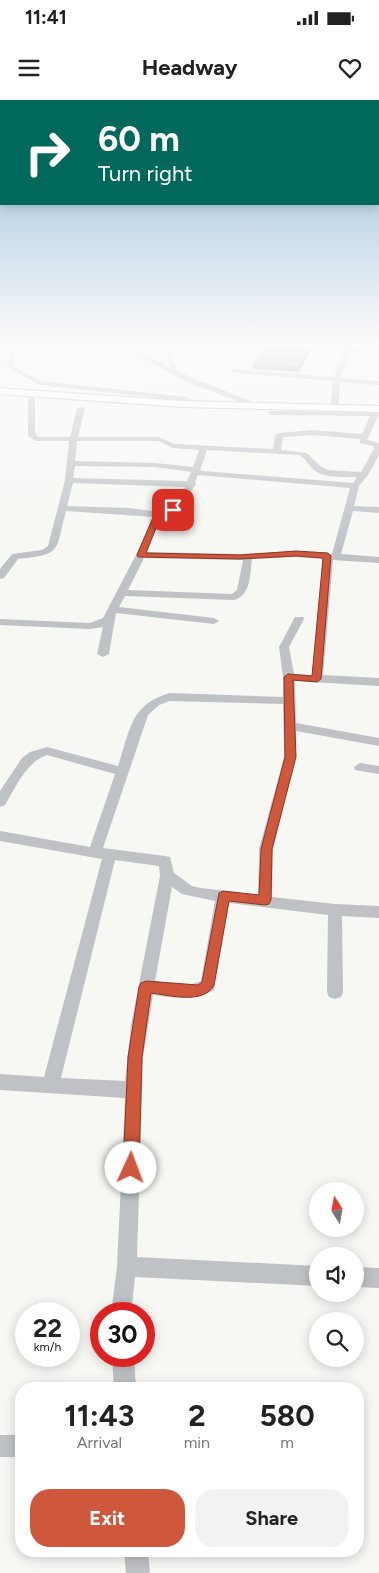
<!DOCTYPE html>
<html lang="en">
<head>
<meta charset="utf-8">
<style>
  :root { --surface:#fff; --page:#f2f2f2; --text:#222; --muted:#767676; --accent:#cf573b }
  body { margin:0; font-family:Figtree,sans-serif; background:var(--page); color:var(--text); height:100vh; display:flex; flex-direction:column; font-size:19px; white-space:nowrap }
  * { box-sizing:border-box; margin:0 }
  p { font-size:16px; color:var(--muted) }
  .icon { flex:none; width:28px; height:28px; fill:none; stroke:currentColor; stroke-width:2; stroke-linecap:round; stroke-linejoin:round }
  .map { position:relative; flex:1; overflow:hidden }
  .side { position:absolute; left:15px; top:1282px; width:349px; height:175px; display:flex; flex-direction:column; background:var(--surface); border-radius:20px; box-shadow:0 2px 12px #0003 }
  .side>* { flex:none }
  .hud { position:absolute; left:0px; top:0px; width:380px; height:105px; box-shadow:0 2px 12px #0003; background:#00695c; color:#fff; overflow:hidden }
  .needle { width:32px; rotate:349deg }
  .fabs { position:absolute; left:309px; top:1082px; display:grid; gap:10px }
  .fabs a { display:grid; place-items:center; width:55px; height:55px; border-radius:50%; background:var(--surface); box-shadow:0 2px 12px #0003; font-size:25px }
  .speed { position:absolute; left:15px; top:1202px; display:flex; gap:10px; font-size:25px; font-weight:700; text-align:center }
  .speed>* { display:grid; place-content:center; width:65px; height:65px; border-radius:50%; background:var(--surface); box-shadow:0 2px 12px #0003; line-height:1 }
  .speed small { font-size:12px; font-weight:400 }
  .speed .limit { border:8px solid #d22; background:#fff; color:#111 }
  .pin { position:absolute; display:grid; place-items:center; width:42px; height:42px; color:#fff; margin:-21px; border-radius:10px; box-shadow:0 2px 8px #0006 }
  .me { position:absolute; width:55px; margin:-28px; rotate:2deg; stroke-linejoin:round; filter:drop-shadow(0 0 4px #0008) }
  .turn { display:flex; align-items:center; gap:18px; height:105px; padding:0 15px; font-size:22px }
  .turn .icon { width:65px; height:65px; stroke-width:2.5 }
  .turn b { display:block; font-size:35px; line-height:42px }
  .eta { display:flex; justify-content:space-evenly; align-items:center; height:85px; text-align:center }
  .eta b { font-size:30px; font-weight:700; line-height:35px }
  .button { display:flex; gap:10px; margin-top:auto; padding:10px 15px }
  .button a { flex:1; height:58px; border-radius:20px; background:var(--accent); color:#fff; font-size:20px; font-weight:700; line-height:58px; text-align:center }
  .button a+a { background:var(--page); color:var(--text) }
  .status { display:flex; justify-content:space-between; align-items:center; height:35px; padding:0 25px; background:var(--surface); direction:ltr }
  .status svg { height:14px; fill:currentColor }
  header { display:flex; justify-content:space-between; align-items:center; height:65px; padding:0 15px; background:var(--surface); font-size:22px; font-weight:700 }
  .map>svg:first-child { display:block }
  .lines { fill:none; stroke-linecap:round; stroke-linejoin:round }
  .secondary-casing { stroke:#b1b6ba; stroke-width:2 }
  .street { fill:#bec2c5; fill-rule:evenodd }
  .secondary { fill:#fff; fill-rule:evenodd }
  .wall { fill:#8f9599 }
  .shaded-wall { fill:#74797d }
  .building { fill:#a6adb2; stroke:#74797d }
  .route { fill:#cf573b; stroke:#873926 }
</style>
</head>
<body>
<div class="status"><b>11:41</b><svg viewBox="0 0 49 12"><path d="M0 12V9h3v3zM5 12V6h3v6zM10 12V3h3v9zM15 12V0h3v12zM26 1h20v11H26zM47 4h2v5h-2z"/></svg></div>
<header><svg class="icon" aria-label="menu" viewBox="0 0 24 24"><path d="M4 6h16M4 12h16M4 18h16"/></svg>Headway<svg class="icon" aria-label="heart" viewBox="0 0 24 24"><path d="M12 20l-8-8c-3-5 5-10 8-4 3-6 11-1 8 4z"/></svg></header>
<div class="map">
<svg width="379" height="1473" viewBox="0 0 379 1473">
  <rect width="100%" height="100%" fill="#f7f7f4"/>
  <g class="lines">
    <defs>
      <path id="secondary" d="M0,288L183,301L379,306V312L183,307L0,294Z"/>
    </defs>
    <!-- secondary casing -->
    <use href="#secondary" class="secondary-casing"/>
    <!-- street -->
    <path class="street" d="M13,246H19L14,267L42,281L186,297L199,303L195,305L184,301L40,285L10,269L7,265Z
      M121,246H129L170,267L167,259L171,246H177L173,259L178,271L195,279L263,306L256,308L189,283Z
      M271,246H351V248L379,249V253L350,252L341,278L379,281V285L340,282L338,309L334,311L330,309L333,281L234,273L231,271L234,269L334,277L343,251L274,248Z
      M28,292L35,294V333L38,337H70L77,309L81,307L85,309L78,337H158L175,344L273,349L275,335L279,333L312,330L362,334L370,316L272,315H269V311L372,312L374,307H379V314L367,340L379,343V355L368,375L359,386L354,406L379,407V413L353,411L341,454L379,457V463L333,460L323,575L379,578V586L295,581L296,623L379,638V646L296,631V657L273,749L272,797L335,804L379,806V818L342,816L343,892L341,897L335,899L329,897L327,892L328,815L229,803L214,890C194,901 174,898 153,895L143,957L137,1157L318,1166V1186L135,1177L131,1214H111L117,1167L125,998L0,990V974L44,977L102,759L0,741V731L90,747L115,674L47,655C26,662 16,687 5,705L0,707V691L22,658L30,652L47,647L118,666C130,631 130,604 170,593L283,597V577L279,547L295,517H303L304,519L289,547L294,574L312,575L323,459L296,457L252,459C250,475 251,495 234,500L125,496L119,507L214,518L219,521L214,524L116,513L109,554L103,557L97,554L103,527L90,529L0,525V519L90,523L103,518L136,455L153,417L66,411C55,452 63,454 18,459L4,478L0,479V469L12,454L42,450L48,446L65,380L69,341H36L28,336ZM312,335L360,339V343L373,346L374,349L361,372L328,370L320,366L307,353L281,350L283,337ZM77,341H158L173,348L199,350L193,367L155,363L75,361ZM207,350L299,355C306,359 308,364 313,369C324,379 344,377 357,377L353,383L203,371L200,370ZM75,366L155,367L191,372L187,381L73,378ZM198,375L350,388L332,454L296,451L241,454L147,452L159,421L178,410L196,384L195,382ZM73,383L185,387L172,406L161,412L129,408L67,406ZM144,458L241,460H243L237,490L232,494L128,490ZM170,601L283,604L284,657L259,749L258,795L201,788L192,786L174,773L170,757L165,756L103,748L148,615L159,605ZM115,760L159,766L160,776L131,925L125,981L61,978ZM172,787L182,794L215,801L201,881C187,888 169,884 155,881Z
      M360,663L379,666V674L355,670L354,667Z
      M355,1167L379,1168V1188L355,1187Z
      M112,1256H134L136,1289H114Z
      M0,1335H21V1357H0Z
      M124,1451H148L150,1473H126Z"/>
    <!-- secondary -->
    <use href="#secondary" class="secondary"/>
  </g>
  <!-- wall -->
  <path class="wall" d="M309,247V252L299,272L253,269L254,264Z"/>
  <!-- shaded-wall -->
  <path class="shaded-wall" d="M309,247V252L299,272L300,267Z"/>
  <!-- building -->
  <path class="building" d="M266,246H293L309,247L300,267L254,264Z"/>
  <!-- sky -->
  <linearGradient id="sky" x2="0" y2="1"><stop stop-color="#93b9da"/><stop offset="0.54" stop-color="#fbfbfa"/><stop offset="1" stop-color="#fbfbfa" stop-opacity="0"/></linearGradient>
  <rect width="379" height="452" fill="url(#sky)"/>
  <!-- route -->
  <path class="route" d="M173,408L177,410L176,411L160,418L146,453L240,455L296,451L328,453L331,456L321,579L317,582L293,580L296,657L272,749L271,800L269,804L265,805L229,801L214,885C204,905 169,895 151,893L142,957L139,1068L136,1074L131,1076L125,1074L123,1068L128,957L139,887L141,883L146,881L198,885L202,882L219,793L223,791L259,795L261,749L285,657L284,577L288,574L312,576L323,458L296,456L240,459L138,457L137,455L154,415Z"/>
</svg>
<div class="fabs">
<a><svg class="needle" viewBox="-14 -14 28 28"><path d="M0-13l5 13h-10z" fill="#e53935"/><path d="M0 13l5-13h-10z" fill="#767676"/></svg></a>
<a><svg class="icon" aria-label="sound" viewBox="0 0 24 24"><path d="M4 9h4l5-4v14l-5-4H4zM17 9q2 3 0 6"/></svg></a>
<a><svg class="icon" aria-label="search" viewBox="0 0 24 24"><circle cx="10" cy="10" r="6"/><path d="M15 15l6 6"/></svg></a>
</div>
<div class="speed"><div>22<small>km/h</small></div><div class="limit">30</div></div>
<div class="pin" style="left:173px;top:410px;background:#d93025"><svg class="icon" aria-label="arrive" viewBox="0 0 24 24"><path d="M6 21V4h12l-3 4 3 4H6"/></svg></div>
<svg class="me" style="left:131px;top:1068px" viewBox="-20 -20 40 40"><circle r="19" fill="#fff"/><path d="M0-13L10 11 0 6-10 11z" fill="#cf573b"/></svg>
<div class="hud">
<div class="turn"><svg class="icon" aria-label="right" viewBox="0 0 24 24"><path d="M7 20v-9h11M14 6l5 5-5 5"/></svg><div><b>60 m</b>Turn right</div></div>
</div>
<section class="side">
<div class="eta">
<div><b>11:43</b><p>Arrival</p></div>
<div><b>2</b><p>min</p></div>
<div><b>580</b><p>m</p></div>
</div>
<div class="button"><a>Exit</a><a>Share</a></div>
</section>
</div>
</body>
</html>
